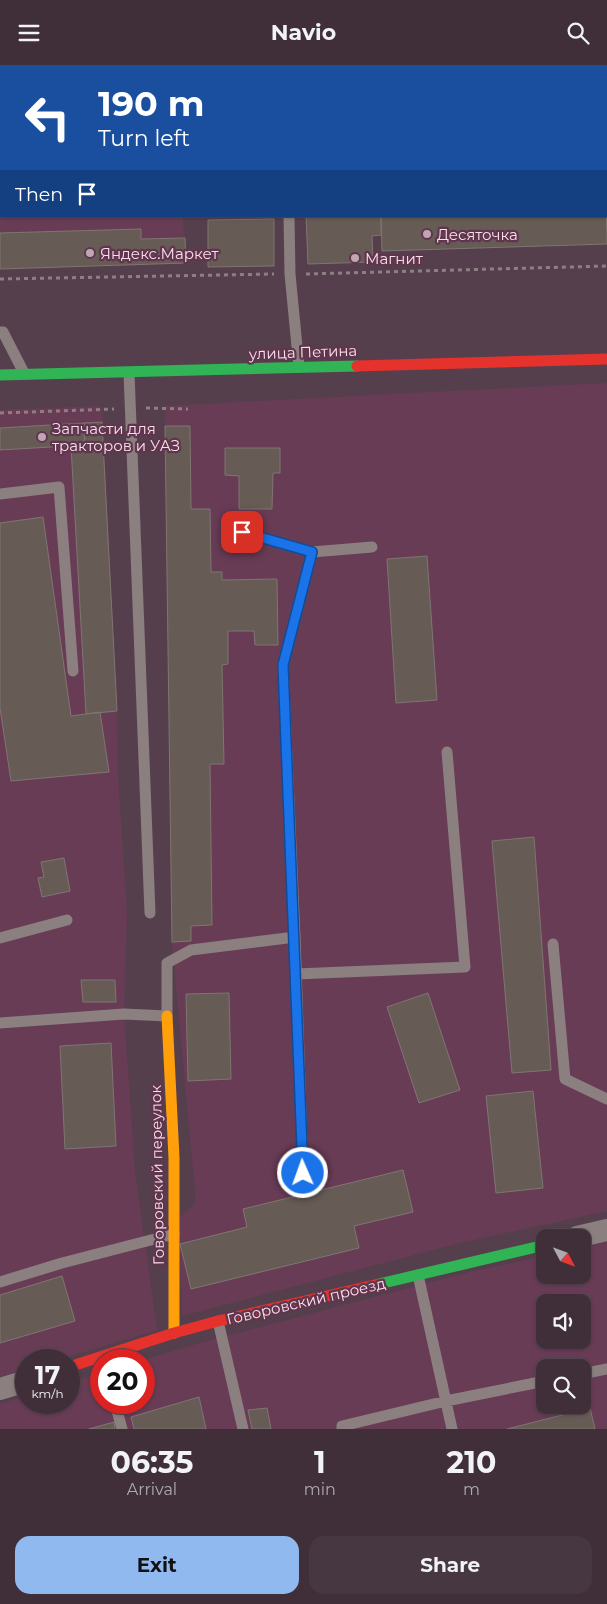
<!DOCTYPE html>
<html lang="en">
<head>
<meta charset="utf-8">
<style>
  :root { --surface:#402f39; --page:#473741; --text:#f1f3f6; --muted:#aea9ae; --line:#594a53; --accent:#90b9f0 }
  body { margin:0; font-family:Montserrat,sans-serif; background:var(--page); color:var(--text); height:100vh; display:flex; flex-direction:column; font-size:19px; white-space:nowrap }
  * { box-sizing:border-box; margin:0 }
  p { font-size:16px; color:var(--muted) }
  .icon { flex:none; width:28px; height:28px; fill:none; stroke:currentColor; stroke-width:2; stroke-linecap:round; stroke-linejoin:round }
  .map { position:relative; height:1364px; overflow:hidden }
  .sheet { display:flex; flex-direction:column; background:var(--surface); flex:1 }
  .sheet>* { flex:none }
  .hud { position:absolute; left:0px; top:0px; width:608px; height:152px; box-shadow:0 1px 4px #0004,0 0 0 1px var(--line); background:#1a4fa0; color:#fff; overflow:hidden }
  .needle { width:32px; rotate:131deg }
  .controls { position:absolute; left:536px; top:1164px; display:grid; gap:10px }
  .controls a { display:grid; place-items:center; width:55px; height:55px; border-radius:10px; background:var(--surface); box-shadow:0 1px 4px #0004,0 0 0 1px var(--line); font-size:25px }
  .speed { position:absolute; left:15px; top:1284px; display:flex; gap:10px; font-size:25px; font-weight:700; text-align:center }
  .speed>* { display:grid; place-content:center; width:65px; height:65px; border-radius:50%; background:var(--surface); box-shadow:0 1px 4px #0004,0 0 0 1px var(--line); line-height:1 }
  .speed small { font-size:12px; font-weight:400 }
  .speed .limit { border:8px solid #d22; background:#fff; color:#111 }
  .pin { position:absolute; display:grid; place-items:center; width:42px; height:42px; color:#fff; margin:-21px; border-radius:10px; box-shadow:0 2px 8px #0006 }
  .me { position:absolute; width:55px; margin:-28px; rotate:358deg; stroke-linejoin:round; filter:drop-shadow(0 0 4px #0008) }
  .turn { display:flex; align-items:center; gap:18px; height:105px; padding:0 15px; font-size:22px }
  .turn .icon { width:65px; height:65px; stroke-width:2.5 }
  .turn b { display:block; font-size:35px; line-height:42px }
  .then { display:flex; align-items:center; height:48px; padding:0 15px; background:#0003; gap:10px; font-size:19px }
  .eta { display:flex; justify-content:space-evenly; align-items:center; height:85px; text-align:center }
  .eta b { font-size:30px; font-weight:700; line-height:35px }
  .action { display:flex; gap:10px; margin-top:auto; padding:10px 15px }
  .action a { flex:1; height:58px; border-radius:15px; background:var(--accent); color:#111; font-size:20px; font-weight:700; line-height:58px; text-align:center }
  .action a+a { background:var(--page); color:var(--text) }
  header { display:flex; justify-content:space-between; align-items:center; height:65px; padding:0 15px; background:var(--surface); font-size:22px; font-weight:700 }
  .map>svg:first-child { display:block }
  .built { fill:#693c56; fill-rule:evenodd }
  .building { fill:#675b55; stroke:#807572 }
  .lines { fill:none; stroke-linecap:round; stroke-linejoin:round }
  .path { stroke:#8c8083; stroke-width:3; stroke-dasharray:4 4; stroke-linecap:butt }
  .lane { stroke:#8b7f7f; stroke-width:11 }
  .street { stroke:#8b7f7f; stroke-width:22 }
  .fast { stroke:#30b455; stroke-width:11 }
  .slow { stroke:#ff9f0a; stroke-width:11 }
  .jam { stroke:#e5322d; stroke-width:11 }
  .route-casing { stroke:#114b97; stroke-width:12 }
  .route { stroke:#1a73e8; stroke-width:9 }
  .poi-dot { fill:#c0a6b3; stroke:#5f364d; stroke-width:2 }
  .labels { text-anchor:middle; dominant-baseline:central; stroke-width:4.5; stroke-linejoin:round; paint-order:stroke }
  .poi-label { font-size:15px; fill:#f9deeb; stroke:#5f364d; text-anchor:start }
  .street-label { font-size:15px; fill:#f9deeb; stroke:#5f364d }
</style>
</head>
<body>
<header><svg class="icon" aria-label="menu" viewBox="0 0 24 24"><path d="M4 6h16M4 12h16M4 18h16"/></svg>Navio<svg class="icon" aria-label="search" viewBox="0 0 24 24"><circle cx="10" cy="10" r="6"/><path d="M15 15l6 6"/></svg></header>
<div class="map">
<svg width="607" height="1364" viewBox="0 0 607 1364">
  <rect width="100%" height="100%" fill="#563f4c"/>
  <!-- built -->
  <path class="built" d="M0,0H161V1H1V151H182L185,173L186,198L0,204Z
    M607,318V1146L455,1179L182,1251L179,1153L196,1137L172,877L165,341Z
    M102,341L117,646L118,712L127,847L124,949L135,1107L157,1265L57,1295H26V1304L0,1312V345Z
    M607,1177V1364H0V1339L26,1331V1338H69V1318L101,1308V1338H144V1295L200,1278L470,1207L545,1191V1210H582L583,1183ZM545,1238H582V1275H545ZM545,1302H582V1340H545Z"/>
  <!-- building -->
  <path class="building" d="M48,0H105V1H49Z
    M283,0H327V1H283Z
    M511,0H544V1H512Z
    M606,133L607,179L382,186L381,151H606Z
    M306,151H381V170L372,171L373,197L308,199Z
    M274,154V201L208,202V155Z
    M141,164V174L185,173L186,198L0,204V168Z
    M102,357L117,646L86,649L71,381L85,380L84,358Z
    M84,358L85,380L0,385V363Z
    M165,361H190L191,444H210L211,507H222V515L277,514L278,580H255L254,566H228V599L222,600L224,699H210L212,860L191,861V876L172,877Z
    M225,383H280V408H273L272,444H239V411L225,410Z
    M43,452L71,651L100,647L109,707L11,716L0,643V458Z
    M427,491L437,635L396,638L387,494Z
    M534,772L551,1005L512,1008L492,776Z
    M64,793L70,826L42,832L38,813L44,812L41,797Z
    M81,915H115L116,937H83Z
    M229,928L231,1014L188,1016L186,929Z
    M428,928L460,1025L419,1038L387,942Z
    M111,978L116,1081L65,1084L60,981Z
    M533,1026L543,1123L496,1128L486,1031Z
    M403,1105L413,1147L354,1161L359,1183L191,1224L180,1179L247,1162L243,1144Z
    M62,1211L75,1256L0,1278V1230Z
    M199,1332L206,1364H134L131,1352Z
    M267,1343L271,1364H252L248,1345Z
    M590,1343L595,1364H507Z
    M114,1357L115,1364H89Z"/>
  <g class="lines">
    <!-- path -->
    <path class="path" d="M306,209L607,201
      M0,214L274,209
      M146,343L188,344
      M0,348L114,344
      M27,1293L50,1287"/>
    <!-- lane -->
    <path class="lane" d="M26,0V1
      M174,0V1
      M349,0V1
      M573,0V1
      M606,17H607
      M0,54H1
      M606,96H607
      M289,151L290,209L299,302
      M0,267H3L24,308
      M129,308L150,848
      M0,429L59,422L73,606
      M241,467L312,487
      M295,872L303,1108
      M0,873L67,855
      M553,879L565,1014L607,1034
      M296,909L465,902L447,687
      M0,958L124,949L167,951V898L191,885L295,872L283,600L312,487L372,482
      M418,1210L452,1364
      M0,1217L62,1198L174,1169
      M218,1256L243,1364
      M582,1309L607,1304
      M115,1338L122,1364
      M342,1364V1361L446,1336L545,1316"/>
    <!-- street -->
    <path class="street" d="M577,1172L607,1165
      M0,1324L26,1316"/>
    <!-- fast -->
    <path class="fast" d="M0,310L357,301
      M379,1219L545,1180"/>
    <!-- slow -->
    <path class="slow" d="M167,951L174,1093V1268"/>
    <!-- jam -->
    <path class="jam" d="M357,301L607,294
      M69,1302L174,1268L218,1256L379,1219"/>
  </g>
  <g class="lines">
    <defs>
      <path id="route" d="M242,467L312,487L283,600L303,1108"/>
    </defs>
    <!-- route casing -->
    <use href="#route" class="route-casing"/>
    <!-- route -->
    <use href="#route" class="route"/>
  </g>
  <!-- markers -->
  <g class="poi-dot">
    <circle cx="427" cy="169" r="5"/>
    <circle cx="90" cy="188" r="5"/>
    <circle cx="355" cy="193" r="5"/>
    <circle cx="42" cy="372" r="5"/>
  </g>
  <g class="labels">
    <!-- poi labels -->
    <g class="poi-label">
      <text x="437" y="169">Десяточка</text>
      <text x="100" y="188">Яндекс.Маркет</text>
      <text x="365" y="193">Магнит</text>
      <text x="52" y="363">Запчасти для<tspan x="52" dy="17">тракторов и УАЗ</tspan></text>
    </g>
    <!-- street labels -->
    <g class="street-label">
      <text transform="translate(303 287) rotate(-2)">улица Петина</text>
      <text transform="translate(157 1110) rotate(-91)">Говоровский переулок</text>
      <text transform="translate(306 1236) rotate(-13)">Говоровский проезд</text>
    </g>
  </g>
</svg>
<div class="controls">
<a><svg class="needle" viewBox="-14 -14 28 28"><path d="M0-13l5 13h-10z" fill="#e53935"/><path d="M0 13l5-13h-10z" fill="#aea9ae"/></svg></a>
<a><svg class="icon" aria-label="sound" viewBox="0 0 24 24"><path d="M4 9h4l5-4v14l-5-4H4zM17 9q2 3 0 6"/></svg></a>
<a><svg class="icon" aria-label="search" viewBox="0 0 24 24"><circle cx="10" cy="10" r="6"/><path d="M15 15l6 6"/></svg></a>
</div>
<div class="speed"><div>17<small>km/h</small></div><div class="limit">20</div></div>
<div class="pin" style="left:242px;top:467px;background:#d93025"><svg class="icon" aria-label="arrive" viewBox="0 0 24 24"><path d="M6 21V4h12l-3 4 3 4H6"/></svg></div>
<svg class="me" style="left:303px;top:1108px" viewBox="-20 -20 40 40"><circle r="17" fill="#1a73e8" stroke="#fff" stroke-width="3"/><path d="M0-11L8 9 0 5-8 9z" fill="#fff"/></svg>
<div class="hud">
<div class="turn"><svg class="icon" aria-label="left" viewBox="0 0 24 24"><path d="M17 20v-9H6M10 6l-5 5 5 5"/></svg><div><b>190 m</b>Turn left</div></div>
<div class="then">Then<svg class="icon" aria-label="arrive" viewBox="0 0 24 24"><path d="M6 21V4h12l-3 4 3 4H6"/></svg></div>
</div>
</div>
<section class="sheet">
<div class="eta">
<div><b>06:35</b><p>Arrival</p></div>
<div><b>1</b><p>min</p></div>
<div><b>210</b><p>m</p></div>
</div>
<div class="action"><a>Exit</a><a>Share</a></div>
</section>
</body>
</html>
